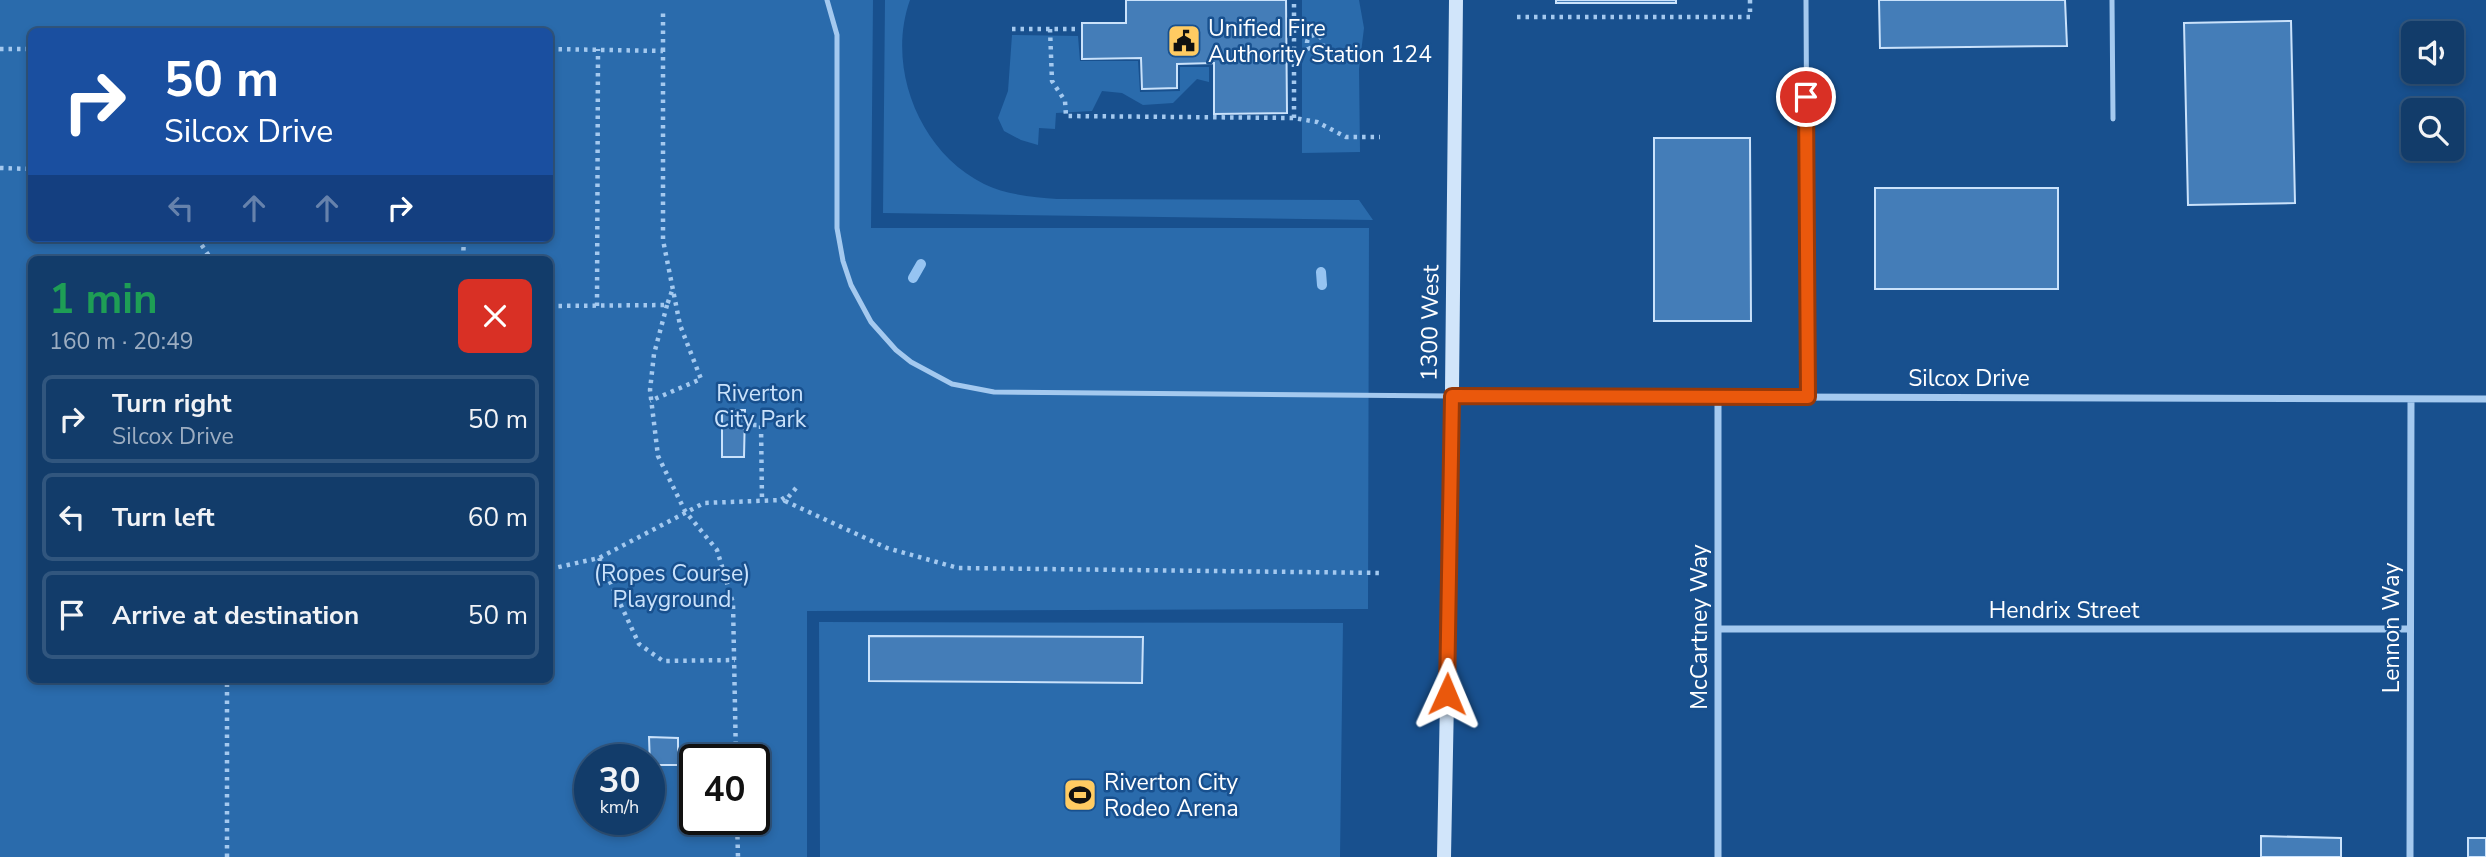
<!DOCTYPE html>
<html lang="en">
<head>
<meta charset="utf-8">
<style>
  :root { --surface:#123c6a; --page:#1f4772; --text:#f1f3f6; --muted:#9cadc1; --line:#31567e }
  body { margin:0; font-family:"Nunito Sans",sans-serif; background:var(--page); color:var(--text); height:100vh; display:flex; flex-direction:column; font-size:26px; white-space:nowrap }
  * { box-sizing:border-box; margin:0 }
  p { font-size:23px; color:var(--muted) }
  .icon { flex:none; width:38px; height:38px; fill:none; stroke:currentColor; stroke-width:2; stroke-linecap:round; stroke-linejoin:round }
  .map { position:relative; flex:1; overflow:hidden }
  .details { position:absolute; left:28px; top:256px; width:525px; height:427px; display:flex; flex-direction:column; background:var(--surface); border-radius:10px; box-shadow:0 4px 10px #0003,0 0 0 2px var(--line) }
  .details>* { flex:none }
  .guide { position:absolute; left:28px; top:28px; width:525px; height:214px; border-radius:10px; box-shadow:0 4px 10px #0003,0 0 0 2px var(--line); background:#1a4fa0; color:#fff; overflow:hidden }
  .fabs { position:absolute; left:2401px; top:21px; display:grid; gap:14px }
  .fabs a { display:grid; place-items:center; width:63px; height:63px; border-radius:10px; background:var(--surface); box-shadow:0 4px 10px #0003,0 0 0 2px var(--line); font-size:35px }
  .speed { position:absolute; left:574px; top:744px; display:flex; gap:14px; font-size:35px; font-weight:700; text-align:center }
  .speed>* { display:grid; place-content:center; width:91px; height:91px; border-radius:50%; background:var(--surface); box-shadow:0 4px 10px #0003,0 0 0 2px var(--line); line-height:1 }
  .speed small { font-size:18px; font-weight:400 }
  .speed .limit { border:4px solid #111; border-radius:10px; background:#fff; color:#111 }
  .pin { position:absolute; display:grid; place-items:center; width:60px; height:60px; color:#fff; margin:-30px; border:4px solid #fff; border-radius:50%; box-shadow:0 2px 7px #0007 }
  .me { position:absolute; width:77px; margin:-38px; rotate:1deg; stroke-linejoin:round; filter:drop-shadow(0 0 5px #0008) }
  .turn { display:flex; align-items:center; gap:24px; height:147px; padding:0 21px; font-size:32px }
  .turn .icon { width:91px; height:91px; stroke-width:2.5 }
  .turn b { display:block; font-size:49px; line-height:60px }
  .lanes { display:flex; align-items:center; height:66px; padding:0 21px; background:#0003; justify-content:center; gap:35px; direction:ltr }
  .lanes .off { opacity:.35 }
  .round { display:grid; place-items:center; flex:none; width:74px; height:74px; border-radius:10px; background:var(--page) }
  .summary { display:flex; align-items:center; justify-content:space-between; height:119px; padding:0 21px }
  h1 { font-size:42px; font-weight:700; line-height:52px; color:#1e9e55 }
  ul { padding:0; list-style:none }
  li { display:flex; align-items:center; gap:21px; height:88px; margin:0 14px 10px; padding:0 7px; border:4px solid var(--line); border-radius:10px }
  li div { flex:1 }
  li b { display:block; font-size:26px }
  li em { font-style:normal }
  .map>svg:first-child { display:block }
  .green { fill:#2a6bac; fill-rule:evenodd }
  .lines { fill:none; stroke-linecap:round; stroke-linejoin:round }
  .stream { stroke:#96c4f2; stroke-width:10 }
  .building { fill:#447db8; stroke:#cae2fb; stroke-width:2 }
  .path { stroke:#a4c9ef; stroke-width:4.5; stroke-dasharray:3.5 5; stroke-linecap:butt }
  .lane { stroke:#a4c9ef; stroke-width:5 }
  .street { stroke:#a4c9ef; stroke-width:7 }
  .secondary { stroke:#d1e5fa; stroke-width:14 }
  .route-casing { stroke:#983908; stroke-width:18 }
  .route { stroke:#ea580c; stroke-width:12 }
  .labels { text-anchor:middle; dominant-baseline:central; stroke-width:5; stroke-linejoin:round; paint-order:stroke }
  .poi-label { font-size:23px; fill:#fff; stroke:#18508e; text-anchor:start }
  .street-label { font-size:23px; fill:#fff; stroke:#18508e }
  .park-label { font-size:23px; fill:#cae2fb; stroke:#18508e }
</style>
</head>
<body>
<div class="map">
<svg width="2486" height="857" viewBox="0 0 2486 857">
  <rect width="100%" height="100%" fill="#18508e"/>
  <!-- green -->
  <path class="green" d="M0,0H873L871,228H1369L1368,609L807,611V857H0ZM32,32H550V238H32ZM32,259H550V679H32ZM590,760H649V819H590ZM695,760H754V819H695Z
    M885,0H910C886,67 919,152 984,184C1006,195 1033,197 1057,199L1359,200L1373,220L883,213Z
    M1302,0H1359L1364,28L1359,69L1360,152L1302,153Z
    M1012,35L1078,36L1080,61H1138L1140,92L1180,91V67H1209V82L1197,79L1173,103L1143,105L1122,93L1102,91L1092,111L1056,113L1055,129L1039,128L1038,145L1021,140L1004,131L998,118L1008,91Z
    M819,622L1343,623L1340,857H820Z"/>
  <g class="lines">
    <!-- stream -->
    <path class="stream" d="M1321,272L1322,285
      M913,278L921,264"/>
  </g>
  <!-- building -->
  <path class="building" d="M1126,0H1286L1287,113L1214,114V63L1177,64V88L1142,89L1141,58L1082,59V23H1126Z
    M1556,0H1676V3H1556Z
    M1879,0H2065L2067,46L1880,48Z
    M2291,21L2295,203L2188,205L2184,23Z
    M1654,138H1750L1751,321H1654Z
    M1875,188H2058V289H1875Z
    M722,410H745L744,457H722Z
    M869,636L1143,637L1142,683L869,681Z
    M649,737L678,738V765H650Z
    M2261,836L2341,838V857H2261Z
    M2468,838H2486V857H2468Z"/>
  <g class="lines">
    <!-- path -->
    <path class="path" d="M1517,17H1750V0
      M1012,29H1077
      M1050,29L1052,81L1065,101L1066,116L1294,118L1317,122L1346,137H1380
      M1307 43a8 8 0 1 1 16 0a8 8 0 1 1-16 0Z
      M0,49H32
      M550,49L663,51V240L680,325L701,379L650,401
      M663,51V12
      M1294,118V0
      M0,168L32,169
      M197,238L211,259
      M463,259L464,238
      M667,305L654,354L650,390L658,456L685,511L717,550L733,603L736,760
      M550,306L667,305L672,291
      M597,306L598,49
      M753,425H761L762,500
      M796,488L785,501L887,548L958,568L1383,573
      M599,558L639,644L663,661L735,660
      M550,569L599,558L704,503L781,500L788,495
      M678,765L695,764
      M737,819L738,857
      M227,857V679"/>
    <!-- lane -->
    <path class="lane" d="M827,0L837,35V228L843,261L851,285L871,322L896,350L911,362L952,384L994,392L1452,396
      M1806,0L1808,397
      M2112,0L2113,119"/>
    <!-- street -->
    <path class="street" d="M1452,396L2486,399
      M1718,629H2410
      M1718,857V397
      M2410,857L2411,399"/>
    <!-- secondary -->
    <path class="secondary" d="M1444,857L1451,488L1456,0"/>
  </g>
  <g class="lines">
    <defs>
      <path id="route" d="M1447,694L1452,396L1808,397L1806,97"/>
    </defs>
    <!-- route casing -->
    <use href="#route" class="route-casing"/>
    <!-- route -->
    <use href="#route" class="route"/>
  </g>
  <!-- icons -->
  <defs>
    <symbol id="civic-square" viewBox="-11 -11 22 22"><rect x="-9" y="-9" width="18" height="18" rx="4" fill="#ffcb62" stroke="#18508e"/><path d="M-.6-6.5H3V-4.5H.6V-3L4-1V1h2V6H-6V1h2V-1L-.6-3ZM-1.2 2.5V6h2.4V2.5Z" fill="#111"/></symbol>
    <symbol id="stadium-square" viewBox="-11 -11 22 22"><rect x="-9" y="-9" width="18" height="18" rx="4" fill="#ffcb62" stroke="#18508e"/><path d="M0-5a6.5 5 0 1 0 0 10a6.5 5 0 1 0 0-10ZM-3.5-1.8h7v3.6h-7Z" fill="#111"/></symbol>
  </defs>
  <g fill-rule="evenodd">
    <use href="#civic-square" x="1165" y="22" width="38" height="38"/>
    <use href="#stadium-square" x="1061" y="776" width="38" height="38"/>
  </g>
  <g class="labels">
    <!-- poi labels -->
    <g class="poi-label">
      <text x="1208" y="28">Unified Fire<tspan x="1208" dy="26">Authority Station 124</tspan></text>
      <text x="1104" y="782">Riverton City<tspan x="1104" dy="26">Rodeo Arena</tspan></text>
    </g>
    <!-- street labels -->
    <g class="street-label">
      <text transform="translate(1430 323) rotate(-89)">1300 West</text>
      <text x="1969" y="378">Silcox Drive</text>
      <text x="2064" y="610">Hendrix Street</text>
      <text transform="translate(1699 627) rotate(-90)">McCartney Way</text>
      <text transform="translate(2391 628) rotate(-90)">Lennon Way</text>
    </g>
    <!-- park labels -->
    <g class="park-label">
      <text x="760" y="393">Riverton<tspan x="760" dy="26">City Park</tspan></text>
      <text x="672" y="573">(Ropes Course)<tspan x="672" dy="26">Playground</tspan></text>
    </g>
  </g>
</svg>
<div class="fabs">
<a><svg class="icon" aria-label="sound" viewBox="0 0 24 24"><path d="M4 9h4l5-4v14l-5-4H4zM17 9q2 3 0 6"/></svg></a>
<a><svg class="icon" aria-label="search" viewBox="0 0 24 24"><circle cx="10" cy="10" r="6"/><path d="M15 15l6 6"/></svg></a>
</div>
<div class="speed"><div>30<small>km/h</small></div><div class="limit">40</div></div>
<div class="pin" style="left:1806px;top:97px;background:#d93025"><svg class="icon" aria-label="arrive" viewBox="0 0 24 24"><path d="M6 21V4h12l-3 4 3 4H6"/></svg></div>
<svg class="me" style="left:1447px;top:694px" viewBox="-20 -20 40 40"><path d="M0-17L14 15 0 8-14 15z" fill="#ea580c" stroke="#fff" stroke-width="4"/></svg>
<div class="guide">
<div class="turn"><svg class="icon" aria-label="right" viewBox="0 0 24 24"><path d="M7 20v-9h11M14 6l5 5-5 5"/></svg><div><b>50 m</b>Silcox Drive</div></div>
<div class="lanes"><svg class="icon off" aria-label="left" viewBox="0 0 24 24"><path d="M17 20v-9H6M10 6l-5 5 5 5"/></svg><svg class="icon off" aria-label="ahead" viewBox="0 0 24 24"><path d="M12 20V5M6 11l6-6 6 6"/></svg><svg class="icon off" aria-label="ahead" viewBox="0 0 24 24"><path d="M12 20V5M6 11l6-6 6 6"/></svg><svg class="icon" aria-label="right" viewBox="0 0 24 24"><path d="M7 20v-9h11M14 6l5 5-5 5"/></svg></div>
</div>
<section class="details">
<div class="summary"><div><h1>1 min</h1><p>160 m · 20:49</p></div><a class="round" style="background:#d93025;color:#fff"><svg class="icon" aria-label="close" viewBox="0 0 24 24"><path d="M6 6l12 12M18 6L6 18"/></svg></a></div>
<ul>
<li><svg class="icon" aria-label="right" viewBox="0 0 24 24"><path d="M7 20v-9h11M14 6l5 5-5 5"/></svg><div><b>Turn right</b><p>Silcox Drive</p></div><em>50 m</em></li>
<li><svg class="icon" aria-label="left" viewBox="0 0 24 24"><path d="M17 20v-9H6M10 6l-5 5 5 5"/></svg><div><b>Turn left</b></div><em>60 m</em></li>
<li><svg class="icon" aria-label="arrive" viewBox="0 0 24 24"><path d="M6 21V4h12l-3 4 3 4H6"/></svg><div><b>Arrive at destination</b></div><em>50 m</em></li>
</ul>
</section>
</div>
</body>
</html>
